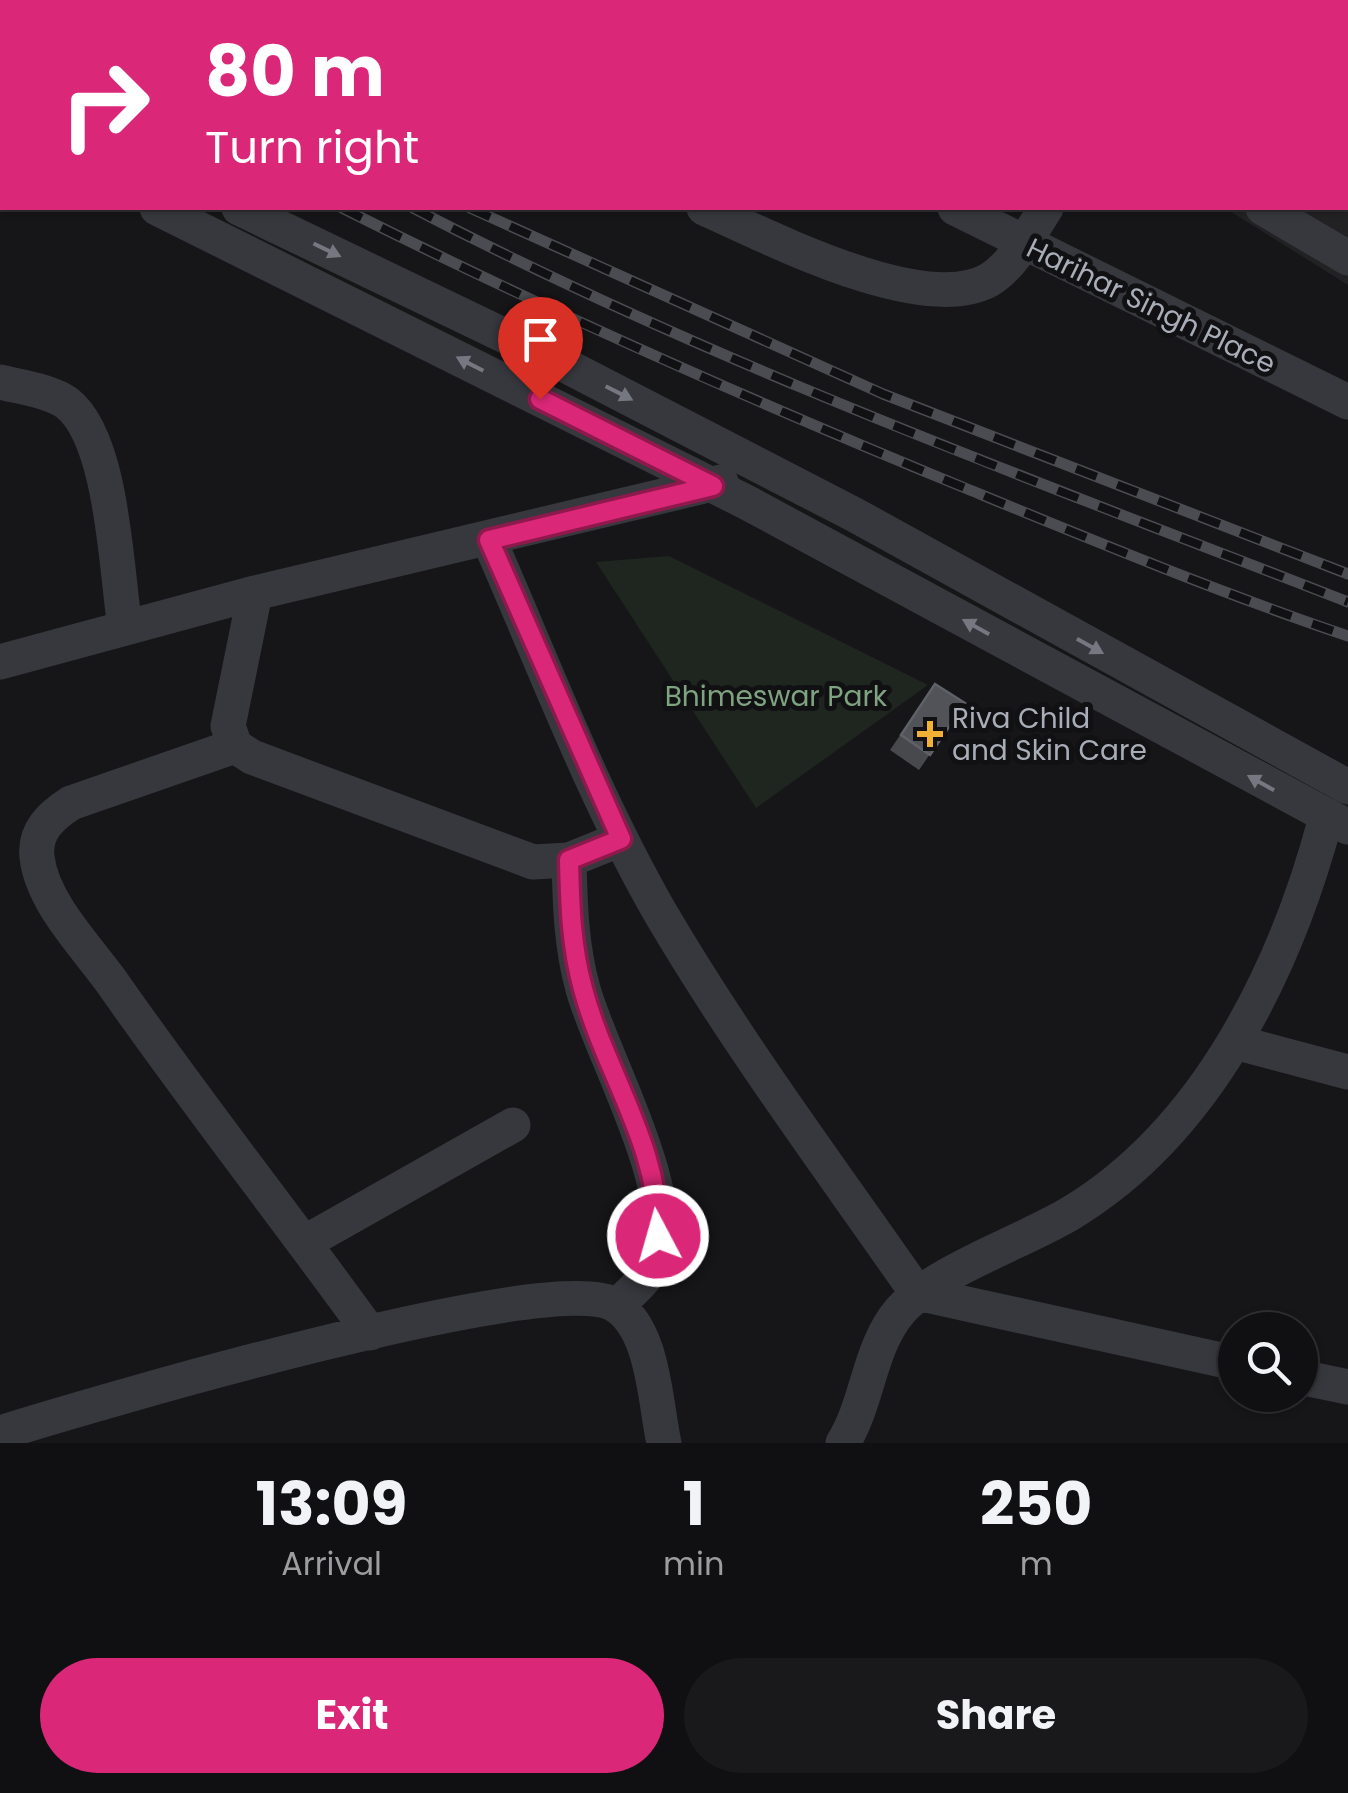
<!DOCTYPE html>
<html lang="en">
<head>
<meta charset="utf-8">
<style>
  :root { --surface:#101012; --page:#19191b; --text:#f1f3f6; --muted:#9c9d9f; --line:#303032; --accent:#db2777 }
  body { margin:0; font-family:Poppins,sans-serif; background:var(--page); color:var(--text); height:100vh; display:flex; flex-direction:column; font-size:38px; white-space:nowrap }
  * { box-sizing:border-box; margin:0 }
  p { font-size:32px; color:var(--muted) }
  .icon { flex:none; width:55px; height:55px; fill:none; stroke:currentColor; stroke-width:2; stroke-linecap:round; stroke-linejoin:round }
  .map { position:relative; height:1443px; overflow:hidden }
  .sheet { display:flex; flex-direction:column; background:var(--surface); flex:1 }
  .sheet>* { flex:none }
  .guide { position:absolute; left:0px; top:0px; width:1350px; height:210px; box-shadow:0 2px 8px #0004,0 0 0 2px var(--line); background:#db2777; color:#fff; overflow:hidden }
  .fabs { position:absolute; left:1218px; top:1312px; display:grid; gap:20px }
  .fabs a { display:grid; place-items:center; width:100px; height:100px; border-radius:50%; background:var(--surface); box-shadow:0 2px 8px #0004,0 0 0 2px var(--line); font-size:50px }
  .pin { position:absolute; display:grid; place-items:center; width:85px; height:85px; color:#fff; margin:-102px -42px; border-radius:50% 50% 50% 0; rotate:-45deg; box-shadow:0 0 10px #0007 }
  .pin .icon { rotate:45deg }
  .me { position:absolute; width:110px; margin:-55px; rotate:354deg; stroke-linejoin:round; filter:drop-shadow(0 0 8px #0008) }
  .turn { display:flex; align-items:center; gap:35px; height:210px; padding:0 40px; font-size:45px }
  .turn .icon { width:130px; height:130px; stroke-width:2.5 }
  .turn b { display:block; font-size:70px; line-height:85px }
  .eta { display:flex; justify-content:space-evenly; align-items:center; height:170px; text-align:center }
  .eta b { font-size:60px; font-weight:700; line-height:70px }
  .cta { display:flex; gap:20px; margin-top:auto; padding:20px 40px }
  .cta a { flex:1; height:115px; border-radius:60px; background:var(--accent); color:#fff; font-size:40px; font-weight:700; line-height:115px; text-align:center }
  .cta a+a { background:var(--page); color:var(--text) }
  .map>svg:first-child { display:block }
  .built { fill:#222225 }
  .green { fill:#1e261f }
  .lines { fill:none; stroke-linecap:round; stroke-linejoin:round }
  .minor { stroke:#37383d; stroke-width:35 }
  .rail-casing { stroke:#4a4c52; stroke-width:11 }
  .rail { stroke:#111113; stroke-width:8; stroke-dasharray:22; stroke-linecap:butt }
  .wall { fill:#47494d }
  .building { fill:#525359; stroke:#5f6168; stroke-width:2.5 }
  .oneway { fill:#757881 }
  .route-casing { stroke:#8e194d; stroke-width:25 }
  .route { stroke:#db2777; stroke-width:18 }
  .poi-dot { fill:#f2b134; stroke:#111113; stroke-width:4 }
  .labels { text-anchor:middle; dominant-baseline:central; stroke-width:10; stroke-linejoin:round; paint-order:stroke }
  .street-label { font-size:28px; fill:#a8adb8; stroke:#111113 }
  .park-label { font-size:28px; fill:#7fa381; stroke:#111113 }
  .poi-label { font-size:28px; fill:#a8adb8; stroke:#111113; text-anchor:start }
</style>
</head>
<body>
<div class="map">
<svg width="1348" height="1443" viewBox="0 0 1348 1443">
  <rect width="100%" height="100%" fill="#161618"/>
  <!-- built -->
  <path class="built" d="M1146,0H1348V285L1225,208H1348V2Z"/>
  <!-- green -->
  <path class="green" d="M669,556L928,685L756,808L596,562Z"/>
  <g class="lines">
    <!-- minor -->
    <path class="minor" d="M648,0L651,2
      M802,2L804,0
      M1128,2V0
      M1169,2L1170,0
      M0,87L2,88
      M0,129L2,130
      M157,208L746,502L1348,827
      M239,208L555,360L855,515L1348,787
      M704,208C769,237 923,317 989,280C1014,265 1031,231 1046,208
      M955,208L1348,402
      M1263,208L1348,258
      M0,382C20,387 51,391 67,403C113,439 116,570 125,627
      M489,540C544,665 593,796 661,914C738,1045 830,1168 917,1293L1235,1363
      M255,593L228,726L235,746L252,757L533,862L569,860L621,839
      M0,662L255,593L721,482
      M235,746L71,803C51,816 34,831 37,857C42,902 85,945 111,981C194,1100 284,1214 370,1333
      M569,860C570,904 571,946 583,989C601,1055 681,1193 656,1259C649,1278 631,1292 617,1306
      M1235,1042L1348,1072
      M304,1243L513,1125
      M1300,1377L1348,1387
      M0,1433C90,1405 549,1269 613,1304C654,1326 655,1403 664,1443
      M843,1443C868,1403 869,1347 900,1311C933,1272 1025,1241 1071,1213C1208,1130 1286,968 1326,818"/>
    <defs>
      <path id="rail" d="M31,0L35,2
        M82,0L86,2
        M0,28L2,30
        M342,208C545,310 755,402 965,488C1092,540 1218,592 1348,636
        M413,208C713,364 1033,480 1348,602
        M470,208L883,394L1348,574"/>
    </defs>
    <!-- rail casing -->
    <use href="#rail" class="rail-casing"/>
    <!-- rail -->
    <use href="#rail" class="rail"/>
  </g>
  <!-- wall -->
  <path class="wall" d="M935,684L965,703L919,770L890,750Z"/>
  <!-- building -->
  <path class="building" d="M935,684L965,703L930,755L901,735Z"/>
  <!-- one-way arrows -->
  <defs><path id="oneway-solid" d="M-6-.8H1V-3.2L6.5 0L1 3.2V.8H-6Z" transform="scale(2.5)"/></defs>
  <g class="oneway">
    <use href="#oneway-solid" transform="translate(327 250) rotate(26)"/>
    <use href="#oneway-solid" transform="translate(470 364) rotate(-153)"/>
    <use href="#oneway-solid" transform="translate(619 393) rotate(27)"/>
    <use href="#oneway-solid" transform="translate(976 627) rotate(-151)"/>
    <use href="#oneway-solid" transform="translate(1090 646) rotate(29)"/>
    <use href="#oneway-solid" transform="translate(1261 783) rotate(-151)"/>
  </g>
  <g class="lines">
    <defs>
      <path id="route" d="M540,399L713,486L489,540L621,839L569,860C570,904 571,946 583,989C605,1072 661,1148 658,1236"/>
    </defs>
    <!-- route casing -->
    <use href="#route" class="route-casing"/>
    <!-- route -->
    <use href="#route" class="route"/>
  </g>
  <!-- markers -->
  <path class="poi-dot" d="M925 719h10v10h10v10h-10v10h-10v-10h-10v-10h10z"/>
  <g class="labels">
    <!-- street labels -->
    <g class="street-label">
      <text transform="translate(1151 306) rotate(26)">Harihar Singh Place</text>
    </g>
    <!-- park labels -->
    <g class="park-label">
      <text x="776" y="696">Bhimeswar Park</text>
    </g>
    <!-- poi labels -->
    <g class="poi-label">
      <text x="952" y="718">Riva Child<tspan x="952" dy="32">and Skin Care</tspan></text>
    </g>
  </g>
</svg>
<div class="fabs">
<a><svg class="icon" aria-label="search" viewBox="0 0 24 24"><circle cx="10" cy="10" r="6"/><path d="M15 15l6 6"/></svg></a>
</div>
<div class="pin" style="left:540px;top:399px;background:#d93025"><svg class="icon" aria-label="arrive" viewBox="0 0 24 24"><path d="M6 21V4h12l-3 4 3 4H6"/></svg></div>
<svg class="me" style="left:658px;top:1236px" viewBox="-20 -20 40 40"><circle r="17" fill="#db2777" stroke="#fff" stroke-width="3"/><path d="M0-11L8 9 0 5-8 9z" fill="#fff"/></svg>
<div class="guide">
<div class="turn"><svg class="icon" aria-label="right" viewBox="0 0 24 24"><path d="M7 20v-9h11M14 6l5 5-5 5"/></svg><div><b>80 m</b>Turn right</div></div>
</div>
</div>
<section class="sheet">
<div class="eta">
<div><b>13:09</b><p>Arrival</p></div>
<div><b>1</b><p>min</p></div>
<div><b>250</b><p>m</p></div>
</div>
<div class="cta"><a>Exit</a><a>Share</a></div>
</section>
</body>
</html>
